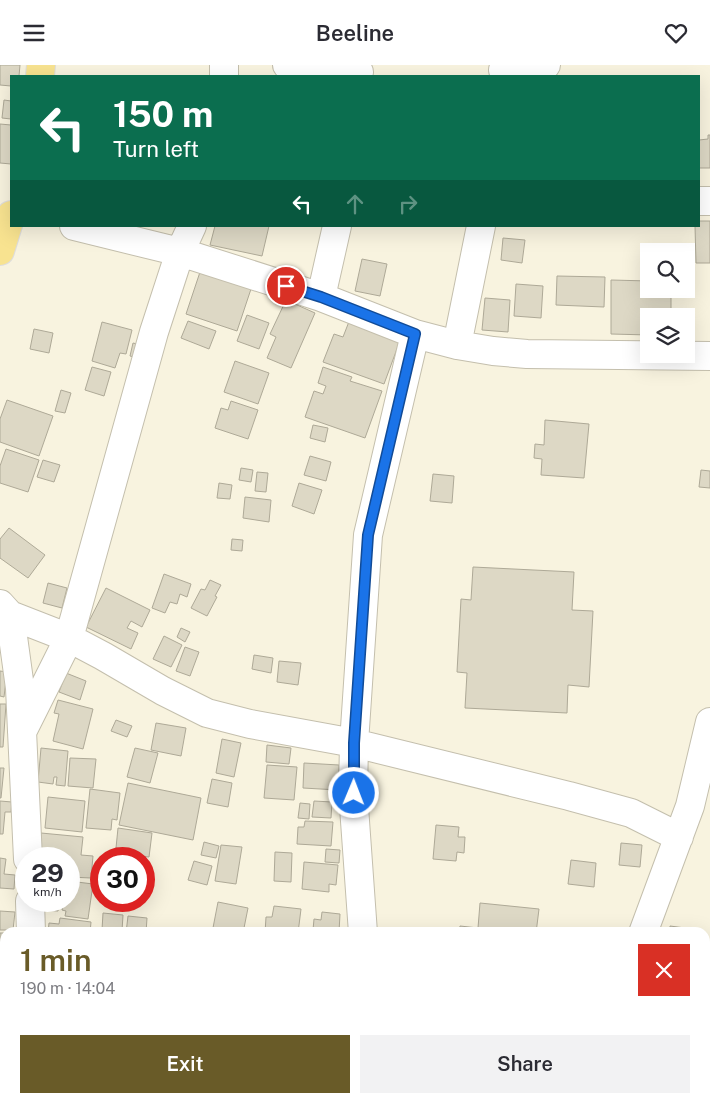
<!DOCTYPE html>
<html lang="en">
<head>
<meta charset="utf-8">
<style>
  :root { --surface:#fff; --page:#f2f2f3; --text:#2b2b33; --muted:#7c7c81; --accent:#695b28 }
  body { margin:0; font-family:"Public Sans",sans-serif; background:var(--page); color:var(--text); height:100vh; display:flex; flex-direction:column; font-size:19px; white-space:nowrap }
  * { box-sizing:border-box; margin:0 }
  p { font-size:16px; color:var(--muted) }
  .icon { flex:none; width:28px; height:28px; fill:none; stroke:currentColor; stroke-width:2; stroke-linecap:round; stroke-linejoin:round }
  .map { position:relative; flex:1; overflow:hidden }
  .details { position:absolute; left:0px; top:862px; width:710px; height:176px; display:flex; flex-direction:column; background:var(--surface); border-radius:15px 15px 0 0; box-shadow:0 5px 20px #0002 }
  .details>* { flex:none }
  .guide { position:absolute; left:10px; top:10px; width:690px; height:152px; border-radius:0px; box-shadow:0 5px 20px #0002; background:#0b6e4f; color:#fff; overflow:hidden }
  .fabs { position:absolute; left:640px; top:178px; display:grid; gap:10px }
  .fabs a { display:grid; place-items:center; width:55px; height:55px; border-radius:0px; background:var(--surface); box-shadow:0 5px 20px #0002; font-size:25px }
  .speed { position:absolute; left:15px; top:782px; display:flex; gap:10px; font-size:25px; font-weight:700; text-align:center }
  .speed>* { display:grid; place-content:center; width:65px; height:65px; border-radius:50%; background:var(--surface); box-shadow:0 5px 20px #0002; line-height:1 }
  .speed small { font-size:12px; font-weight:400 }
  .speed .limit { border:8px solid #d22; background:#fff; color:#111 }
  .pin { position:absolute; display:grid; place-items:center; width:42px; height:42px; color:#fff; margin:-21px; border:2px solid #fff; border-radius:50%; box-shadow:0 1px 5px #0007 }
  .me { position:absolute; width:55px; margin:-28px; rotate:1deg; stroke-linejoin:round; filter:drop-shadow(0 0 4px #0008) }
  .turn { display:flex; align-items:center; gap:18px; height:105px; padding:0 20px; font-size:22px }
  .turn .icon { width:65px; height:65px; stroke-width:2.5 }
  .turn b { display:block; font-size:35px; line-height:42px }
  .lanes { display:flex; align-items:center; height:48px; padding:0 20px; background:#0003; justify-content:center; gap:25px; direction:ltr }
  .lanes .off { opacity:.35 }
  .round { display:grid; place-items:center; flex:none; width:52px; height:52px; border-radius:0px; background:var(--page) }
  .overview { display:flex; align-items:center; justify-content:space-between; height:85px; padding:0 20px }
  h1 { font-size:30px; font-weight:600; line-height:38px; color:var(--accent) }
  .cta { display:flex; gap:10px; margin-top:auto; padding:10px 20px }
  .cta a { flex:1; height:58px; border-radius:0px; background:var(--accent); color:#fff; font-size:20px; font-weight:600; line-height:58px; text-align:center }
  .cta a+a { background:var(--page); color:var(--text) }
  header { display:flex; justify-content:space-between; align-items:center; height:65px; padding:0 20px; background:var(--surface); font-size:22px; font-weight:600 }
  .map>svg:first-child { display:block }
  .building { fill:#ddd8c5; stroke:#aea997 }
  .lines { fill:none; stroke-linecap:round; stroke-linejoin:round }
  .minor-casing { stroke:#c4bfad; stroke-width:30 }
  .major-casing { stroke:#dedddc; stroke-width:30 }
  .minor { stroke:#fff; stroke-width:28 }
  .major { stroke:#f8e390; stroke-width:28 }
  .route-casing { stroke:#114b97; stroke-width:12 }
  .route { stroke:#1a73e8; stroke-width:9 }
</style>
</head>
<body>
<header><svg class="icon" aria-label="menu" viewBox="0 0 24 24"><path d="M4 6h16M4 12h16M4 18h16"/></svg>Beeline<svg class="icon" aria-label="heart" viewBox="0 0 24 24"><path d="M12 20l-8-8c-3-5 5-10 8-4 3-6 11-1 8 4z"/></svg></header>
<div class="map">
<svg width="710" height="1038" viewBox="0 0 710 1038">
  <rect width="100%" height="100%" fill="#f8f3df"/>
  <!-- building -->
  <path class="building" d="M0,0H20L19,11H11V21L0,20Z
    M4,35L11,36V54L2,53Z
    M0,59L11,60V99L0,98Z
    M708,70H710V103H699V75L708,74Z
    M699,156H710V198H696L695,161H699Z
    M215,161H269L262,191L210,180Z
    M503,173L525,175L522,198L501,195Z
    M657,180L678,182V186H657Z
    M362,194L387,199L380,231L355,226Z
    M201,204L252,221L237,266L186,249Z
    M557,211L605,212L604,242L556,240Z
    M611,215L649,216V224H671V251H649V270L611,269Z
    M516,219L543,221L541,253L514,251Z
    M485,233L510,235L508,267L482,265Z
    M286,235L315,248L291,303L267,293L276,272L270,269Z
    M247,250L269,258L259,284L237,276Z
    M350,254L401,273L384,319L323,297L334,269L343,272Z
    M188,256L216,266L209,284L181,273Z
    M102,257L132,265L126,289L120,288L115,303L92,296Z
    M34,264L53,268L49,288L30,284Z
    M133,278L145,281L142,294L130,291Z
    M235,296L269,308L258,339L224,327Z
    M92,302L111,307L104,331L85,325Z
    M323,302L352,312L350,316L382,326L365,373L305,352L314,326L323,329L326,321L318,318Z
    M61,325L71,328L65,348L55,346Z
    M7,335L53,351L39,391L0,377V354Z
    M231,336L258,345L248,374L215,363L221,343L228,345Z
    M545,355L589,359L584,413L541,410L542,394L534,393L535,379L544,380Z
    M313,360L328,363L325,377L310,373Z
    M6,384L39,395L28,427L0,418V401Z
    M310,391L331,397L326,416L304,410Z
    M43,395L60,400L54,417L37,412Z
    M241,403L253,405L251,417L239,415Z
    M701,405L710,406V423L699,422Z
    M257,407L268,408L266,427L255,426Z
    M433,409L454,411L452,438L430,436Z
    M219,418L232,420L230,434L217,433Z
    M299,418L322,425L314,449L292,441Z
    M245,432L271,435L269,457L243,453Z
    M9,463L45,490L28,513L0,493V474Z
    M232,474L243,475L242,486L231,485Z
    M473,502L574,507L572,545L593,546L589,622L568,620L567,648L465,643L467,608L457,607L461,534L471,535Z
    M164,509L191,519L187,532L180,529L177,539L170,537L165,548L152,543Z
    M210,515L221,520L215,531L217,532L207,551L191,543L201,524L205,525Z
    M48,518L67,523L62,543L43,538Z
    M106,523L150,545L142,562L131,556L127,563L138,568L131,584L86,562Z
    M181,563L190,567L185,577L177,572Z
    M164,571L182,580L171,602L153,594Z
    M185,582L199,587L190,611L176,606Z
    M254,590L273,593L271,608L252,604Z
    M279,596L301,598L298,620L277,617Z
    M0,606L7,607L4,632L0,631Z
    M66,608L86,616L80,635L59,627Z
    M58,635L93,644L83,684L53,676L59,649L54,648Z
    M0,639H6L3,682H0Z
    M116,655L132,661L127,672L111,666Z
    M156,658L186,663L181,691L151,685Z
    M222,674L241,678L234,712L216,708Z
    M267,680L291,683L289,699L266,697Z
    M41,683L68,686L65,721L56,720L57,712H54L53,719L38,717Z
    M135,683L158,688L150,718L127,712Z
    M70,693L96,694L93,723L68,721Z
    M304,698L339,700L338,725L303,723Z
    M267,700L297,702L294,735L264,733Z
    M0,703H4L1,733H0Z
    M212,714L232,718L228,742L207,738Z
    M128,718L201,733L193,775L119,760Z
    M90,724L120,728L117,755L112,754L111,765L86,763Z
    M48,732L85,736L82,767L45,763Z
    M0,736L12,737L11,747H5L3,769H0Z
    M314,736L332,737L331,753L312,752Z
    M300,738L310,739L309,754L298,753Z
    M305,756L333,757L331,781L297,779L298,762H304Z
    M436,760L459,762L458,772H465L464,788L457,787L456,796L433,794Z
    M118,763L152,768L149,792L128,790L129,785L116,783Z
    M41,768L83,772L81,790L93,791L91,813L69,812V794H39Z
    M204,777L219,781L216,793L201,790Z
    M621,778L642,780L640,802L619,800Z
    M221,780L242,782L236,819L215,816Z
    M326,784L340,785L339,798L325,797Z
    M275,787L292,788L291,817L274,816Z
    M0,793L6,794L4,809L15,810L14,824L0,823Z
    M571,795L596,798L594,822L568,819Z
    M194,796L212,801L207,820L188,815Z
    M304,797L338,800L336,820L329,819V827L302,824Z
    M69,816L93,819L88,854L65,851L66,846L62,845L64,836H69Z
    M44,836H59L58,846L43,845Z
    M118,836H137L136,840Z
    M218,837L248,843L243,868H212Z
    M480,838L539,844L536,868H459L460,861L478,863Z
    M274,841L301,844L298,868H265L266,852H272Z
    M0,846L15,847L13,865H0Z
    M322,847L340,849L339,867L313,865L314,854L321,855Z
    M103,848L123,850L122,866L102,865Z
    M128,851L147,853L146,868H126Z
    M60,853L91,857L90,868H48L49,858L59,859Z
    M670,861L700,865V868H670Z
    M0,868H5V902L0,901Z
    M0,971L5,972V1012L0,1011Z
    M0,1015H5V1034H36V1038H0Z
    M68,1034H124V1038H68Z
    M139,1034H158V1038H138Z
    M191,1034H206V1037L191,1038Z
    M217,1034H242V1038H217Z
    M246,1034H265L264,1038H245Z
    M282,1034H308V1038H282Z"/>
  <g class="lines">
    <defs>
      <path id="minor" d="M287,0L359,7
        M503,5L546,0
        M224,11V0
        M699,136H710
        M74,161L180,187L321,232L415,269L457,280L493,286L527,289L710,291
        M321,232L337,161
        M457,280L481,161
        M0,539L10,550L20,623L28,794
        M10,550L69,573L103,591L163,626L207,648L250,659L354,678L569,731L631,748L679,772
        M22,667L69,573L154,267L180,187L192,161
        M30,836L31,868
        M363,868L353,728L354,678L368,470L415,269
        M643,868L690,741L710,657
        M0,925L5,926
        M46,1034V1038
        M381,1034L395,1038
        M593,1038L594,1034"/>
      <path id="major" d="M40,11L41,0
        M0,186L11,150"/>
    </defs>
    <!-- minor casing -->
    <use href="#minor" class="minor-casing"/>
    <!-- major casing -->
    <use href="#major" class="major-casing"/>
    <!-- minor -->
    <use href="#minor" class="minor"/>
    <!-- major -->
    <use href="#major" class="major"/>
  </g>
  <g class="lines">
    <defs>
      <path id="route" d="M286,221L321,232L415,269L368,470L354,678V728"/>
    </defs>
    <!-- route casing -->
    <use href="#route" class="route-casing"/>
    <!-- route -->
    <use href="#route" class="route"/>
  </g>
</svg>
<div class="fabs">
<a><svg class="icon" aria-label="search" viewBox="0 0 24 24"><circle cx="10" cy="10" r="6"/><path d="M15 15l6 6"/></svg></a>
<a><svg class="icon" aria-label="layers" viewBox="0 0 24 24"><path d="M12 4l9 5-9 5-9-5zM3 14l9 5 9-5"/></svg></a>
</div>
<div class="speed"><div>29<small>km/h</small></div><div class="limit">30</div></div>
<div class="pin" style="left:286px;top:221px;background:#d93025"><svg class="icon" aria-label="arrive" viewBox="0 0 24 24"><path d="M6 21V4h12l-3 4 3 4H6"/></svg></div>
<svg class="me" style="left:354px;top:728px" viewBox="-20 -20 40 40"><circle r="17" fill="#1a73e8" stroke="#fff" stroke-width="3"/><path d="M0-11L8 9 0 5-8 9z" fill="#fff"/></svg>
<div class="guide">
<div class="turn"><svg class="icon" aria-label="left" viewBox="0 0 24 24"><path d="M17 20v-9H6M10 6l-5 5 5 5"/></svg><div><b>150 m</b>Turn left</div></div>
<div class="lanes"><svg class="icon" aria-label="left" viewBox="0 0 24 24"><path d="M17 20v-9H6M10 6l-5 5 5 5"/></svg><svg class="icon off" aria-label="ahead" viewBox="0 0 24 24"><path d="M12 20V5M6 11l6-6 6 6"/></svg><svg class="icon off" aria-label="right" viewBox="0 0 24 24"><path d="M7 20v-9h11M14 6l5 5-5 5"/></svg></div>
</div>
<section class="details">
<div class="overview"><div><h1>1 min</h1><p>190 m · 14:04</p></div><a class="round" style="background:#d93025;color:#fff"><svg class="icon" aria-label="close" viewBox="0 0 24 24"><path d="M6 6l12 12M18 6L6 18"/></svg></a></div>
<div class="cta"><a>Exit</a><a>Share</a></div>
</section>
</div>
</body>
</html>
